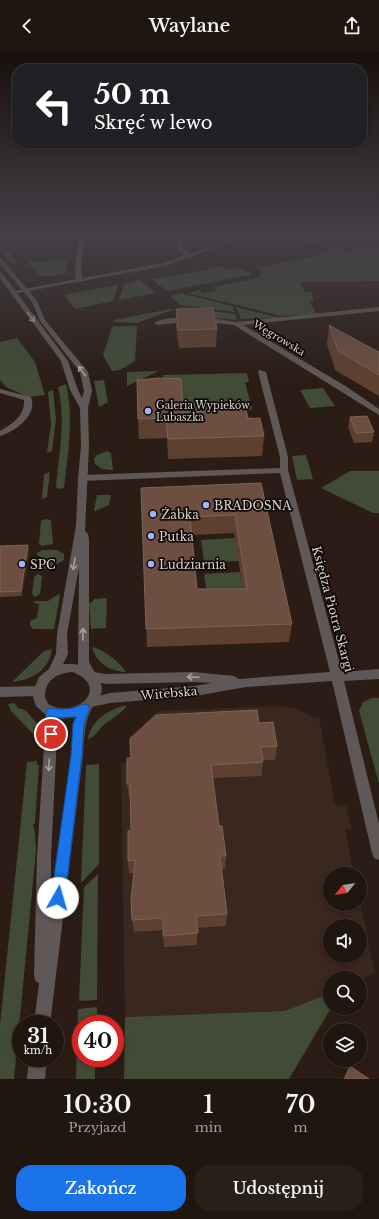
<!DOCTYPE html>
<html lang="pl">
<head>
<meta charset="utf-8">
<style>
  :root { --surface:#201610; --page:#281f19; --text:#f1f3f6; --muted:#a29f9f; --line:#3d3530; --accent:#1a73e8 }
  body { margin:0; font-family:"Libre Baskerville",serif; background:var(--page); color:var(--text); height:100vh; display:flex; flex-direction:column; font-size:15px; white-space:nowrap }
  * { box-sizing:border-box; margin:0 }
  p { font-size:13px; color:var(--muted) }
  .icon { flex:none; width:22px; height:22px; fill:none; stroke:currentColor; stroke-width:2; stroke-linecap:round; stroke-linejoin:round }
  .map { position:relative; height:1027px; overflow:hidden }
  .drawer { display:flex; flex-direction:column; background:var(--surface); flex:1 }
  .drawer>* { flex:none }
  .top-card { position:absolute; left:12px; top:12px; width:355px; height:84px; border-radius:16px; box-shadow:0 2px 6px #0003,0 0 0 1px var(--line); background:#202124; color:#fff; overflow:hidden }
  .needle { width:26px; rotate:240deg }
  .fabs { position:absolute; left:323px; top:815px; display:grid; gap:8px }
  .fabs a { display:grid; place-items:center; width:44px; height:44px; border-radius:50%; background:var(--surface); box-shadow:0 2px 6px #0003,0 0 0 1px var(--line); font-size:20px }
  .speed { position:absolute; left:12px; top:963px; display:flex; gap:8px; font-size:20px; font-weight:700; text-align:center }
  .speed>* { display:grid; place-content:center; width:52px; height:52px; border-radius:50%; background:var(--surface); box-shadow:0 2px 6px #0003,0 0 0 1px var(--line); line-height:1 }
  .speed small { font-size:10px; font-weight:400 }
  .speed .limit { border:6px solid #d22; background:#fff; color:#111 }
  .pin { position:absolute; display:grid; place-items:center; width:34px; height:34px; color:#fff; margin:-17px; border:2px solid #fff; border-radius:50%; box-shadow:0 1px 4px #0007 }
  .me { position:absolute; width:44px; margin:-22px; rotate:7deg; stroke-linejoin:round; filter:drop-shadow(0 0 3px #0008) }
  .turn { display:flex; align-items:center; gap:14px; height:84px; padding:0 16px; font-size:18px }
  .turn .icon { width:52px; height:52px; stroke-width:2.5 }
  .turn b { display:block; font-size:28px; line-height:34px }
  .eta { display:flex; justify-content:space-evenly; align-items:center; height:68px; text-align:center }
  .eta b { font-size:24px; font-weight:600; line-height:28px }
  .primary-button { display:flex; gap:8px; margin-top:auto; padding:8px 16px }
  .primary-button a { flex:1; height:46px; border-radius:16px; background:var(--accent); color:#fff; font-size:16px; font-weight:600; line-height:46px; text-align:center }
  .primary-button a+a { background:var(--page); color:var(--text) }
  header { display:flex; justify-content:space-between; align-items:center; height:52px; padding:0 16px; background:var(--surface); font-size:18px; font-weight:600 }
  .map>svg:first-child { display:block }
  .built { fill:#3a271d; fill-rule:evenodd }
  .green { fill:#414b35 }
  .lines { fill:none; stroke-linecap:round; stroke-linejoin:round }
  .minor { fill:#605856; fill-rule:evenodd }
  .tertiary { fill:#605856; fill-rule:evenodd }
  .wall { fill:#5e4030; fill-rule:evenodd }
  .shaded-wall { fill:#442b1e }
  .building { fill:#6c4f41; stroke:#7d6456; fill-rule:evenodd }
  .oneway { stroke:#a9a09d }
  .route { fill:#1a73e8; stroke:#114b97 }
  .poi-dot { fill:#9eb4fd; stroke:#0f0906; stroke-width:1.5 }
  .labels { text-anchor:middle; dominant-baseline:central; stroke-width:3.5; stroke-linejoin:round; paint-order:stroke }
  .far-street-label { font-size:10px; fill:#dad0cc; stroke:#0f0906 }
  .far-poi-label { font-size:10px; fill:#dad0cc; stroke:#0f0906; text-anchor:start }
  .poi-label { font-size:12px; fill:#dad0cc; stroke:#0f0906; text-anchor:start }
  .street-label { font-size:12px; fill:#dad0cc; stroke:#0f0906 }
</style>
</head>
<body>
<header><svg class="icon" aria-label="back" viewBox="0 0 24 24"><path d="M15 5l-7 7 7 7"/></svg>Waylane<svg class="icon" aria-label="share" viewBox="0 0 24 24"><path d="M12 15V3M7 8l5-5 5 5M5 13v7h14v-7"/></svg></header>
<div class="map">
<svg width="379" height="1027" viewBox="0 0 379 1027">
  <rect width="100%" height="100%" fill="#2b1d16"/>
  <!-- built -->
  <path class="built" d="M271,654L295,656L314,666L319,665L335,753L346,754L352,777H345L354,822H330V852H360V849L375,921L360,928V926H330V941L286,959L125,965L121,711L129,710V685L158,659ZM330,874H360V904H330Z"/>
  <!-- green -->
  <path class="green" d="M286,182H295L346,199L379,192V229L301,230L304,240H311L314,249L310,250L316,262L281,264L188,241L199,238L203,241L217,239L214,235L259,226L262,218L258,216L261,215L322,203L334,198Z
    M0,190H2L19,212L10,211L0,198Z
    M60,207L67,209L65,222C41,226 42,227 27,209H48Z
    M218,214L229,218L236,215L251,221V223L167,239L151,227L208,218L207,216Z
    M140,228L156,241L119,248L124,232Z
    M116,233H118L113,249L75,257L64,243Z
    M180,241L232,254L235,260L180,253L170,244Z
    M180,255L235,262L237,268L216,266L180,259Z
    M236,255L280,266L241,267Z
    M170,257H175L137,271L113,270L114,268Z
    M114,274H137L135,309L120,318L112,319L103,303L112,275Z
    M17,286L35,310L45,343L28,345L6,335L0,328V290Z
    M159,319L127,334V320Z
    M247,321L249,330H245L252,357L244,360V364L254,366L258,386L183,380L164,333L163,323Z
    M104,328L108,350L99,355L94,329Z
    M66,332C74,366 68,401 64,436L58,437L56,435C59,401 66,369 58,335Z
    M323,336L335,354L310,356L300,338Z
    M53,338L56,368L52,399L47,401L51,372L48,340Z
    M107,399L111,401L113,418L102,417L95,412L94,406L97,403Z
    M306,403L313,427L297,428L292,404Z
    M350,419H379V461H373L321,436Z
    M50,420L47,445L42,447L44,422Z
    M97,443H111L109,453L95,459L94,458Z
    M45,467L51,468L53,492L42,494L39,492L41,469Z
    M235,486L239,509L204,511L201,488Z
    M42,498H57L64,502V508C54,513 46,521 35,515L36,512L41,510V505L37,503V501Z
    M240,520L245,548L208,550L204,522Z
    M38,522L42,524L40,542L35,545L32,542L34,525Z
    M59,542L60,543L54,577H33L30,573V569L37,566L39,552L33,551L35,549H48Z
    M107,546L106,576L91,577L89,552L95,547Z
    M92,595C103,597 121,611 126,620C110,619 97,612 92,595Z
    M52,597C49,618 33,628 12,630L44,599Z
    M372,646H379V732L359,659L363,650Z
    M14,651L18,656L25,658L43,678L41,687L37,686L11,659L8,652Z
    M127,653C123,661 112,666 105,672C98,677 96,685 88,687C91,668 109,657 127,653Z
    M37,709V713H39L35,771L33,773L35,781L36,799L14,1027H0V973L27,710Z
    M99,712V812L81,831L86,713Z
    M98,822L97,948L79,949L84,835Z
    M330,941V956H331L289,1027H124L125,965L285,959Z
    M97,955V972H81V1006H95V1027H76L78,957Z"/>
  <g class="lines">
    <!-- minor -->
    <path class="minor" d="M80,182H85L81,213L82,226L164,211L184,203L178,198L176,182H180L184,197L189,202L248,182H255L192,204V206H188L165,214L12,242V240L14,239L76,227L75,213Z
      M379,255V259L243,273L347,335L379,357V363L234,273L196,269L157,273L154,271C168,261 219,266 236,270Z
      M259,318L266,320L288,405V418L342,620L379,617V627L344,629L379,772V808L374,806L372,801L332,629L246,635L195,644L110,651L91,655L87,653L85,650L87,647L110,641L195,634L212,631L194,630L106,632L89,628L87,625L89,622L93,620L106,622L194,620L234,624L239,627L330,620L280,421L82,429L78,426L82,423L280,416V405L258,320Z
      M0,337L31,345C38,363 15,380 0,384V379C12,372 25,364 24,348L0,341Z
      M38,634L42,636L44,639L42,642L38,644L0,645V635Z"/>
    <!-- tertiary -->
    <path class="tertiary" d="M0,205L37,249L45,268L88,320L92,339L88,356L89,394L85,479L88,482L89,487V610C93,619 102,627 102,638C101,647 93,652 90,660C84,673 84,688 83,703L50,972H34L39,931L36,930L34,924L37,805L46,663L36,654L33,645V640L39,625L49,617L56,602L57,582L76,474L78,426L81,394L80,356L70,338L61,309L0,226V220L2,221L68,309L78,338L82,346L84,339L80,320L40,269L32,250L0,211ZM79,515L78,613L74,612H63L68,602L67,582ZM73,620C112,636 75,668 48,652L45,645C45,628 57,621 73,620ZM75,665L73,672L71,703L51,849V805L58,666L63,667Z
      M29,1006H47L45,1027H27Z"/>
  </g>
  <!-- wall -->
  <path class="wall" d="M134,182H155V189H143Z
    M176,257L217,277L216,295L179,296L176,275Z
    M329,273L379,300V344L335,318L327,292Z
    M183,360L248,367L264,384L262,404L168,407L167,386L139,387L138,367Z
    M350,365L374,380L372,390L354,391L348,375Z
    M261,431L292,572L289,590L147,595L141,436ZM234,481L243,537H197L192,483Z
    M28,493L29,499L22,544L0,545V494Z
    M259,671L277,694L275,708H263L262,724L213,726L219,774L226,804L225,817H222L227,862L226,874L197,876V893L164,895L163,878L134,880L132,868L134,821H129L128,809L131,778V745L129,746L127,732L131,706Z
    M350,1014L369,1027H343Z"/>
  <!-- shaded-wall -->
  <path class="shaded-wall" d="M48,182H60L49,192Z
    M28,493L29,499L22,544L21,539Z"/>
  <!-- building -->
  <path class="building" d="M213,256L217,277L178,278L176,257Z
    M329,273L367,294L379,300V323L338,299Z
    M159,326L181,327L183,360L246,358L248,367L260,366L264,384L168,387L166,366L138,367L137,328Z
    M367,364L374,380L356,381L350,365Z
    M261,431L292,572L146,577L141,436ZM235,463L247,537H197L190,465Z
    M28,493L21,539L0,540V494Z
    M257,658L259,671L273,670L277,694L261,695L263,710L211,713L219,774H222L226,804H220L227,862L196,864L198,881L163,884V866L132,868L131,848L135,808L128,809V779L131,778L130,732H127V706H131L130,687L156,663Z
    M350,1014L369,1027H345Z"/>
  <!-- one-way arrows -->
  <defs><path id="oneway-shaft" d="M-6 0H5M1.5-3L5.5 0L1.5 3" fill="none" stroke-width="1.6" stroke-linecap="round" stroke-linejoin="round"/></defs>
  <g class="oneway">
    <use href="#oneway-shaft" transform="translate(31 265) rotate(53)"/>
    <use href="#oneway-shaft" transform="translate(82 319) rotate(-126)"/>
    <use href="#oneway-shaft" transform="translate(74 512) rotate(100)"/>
    <use href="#oneway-shaft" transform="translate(83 582) rotate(-89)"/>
    <use href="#oneway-shaft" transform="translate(193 625) rotate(-178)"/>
    <use href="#oneway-shaft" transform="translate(49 713) rotate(93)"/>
  </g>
  <!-- sky -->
  <linearGradient id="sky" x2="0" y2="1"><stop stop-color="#18100c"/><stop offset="0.56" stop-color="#444047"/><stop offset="1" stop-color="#444047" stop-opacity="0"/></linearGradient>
  <rect width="379" height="326" fill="url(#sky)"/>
  <!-- route -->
  <path class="route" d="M85,652L88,653L90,656L84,672L82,703L65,846L63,850L58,852L53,850L51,846L71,703L73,672L76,665L57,666L55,686L51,687L47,686L46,682V660L48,657C54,655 59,658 65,657C72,657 78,654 85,652Z"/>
  <!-- markers -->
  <g class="poi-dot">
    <circle cx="148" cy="359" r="4"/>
    <circle cx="206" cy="453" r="4"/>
    <circle cx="153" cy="462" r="4"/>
    <circle cx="151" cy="484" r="4"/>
    <circle cx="22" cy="512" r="4"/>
    <circle cx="151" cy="512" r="4"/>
  </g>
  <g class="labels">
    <!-- far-street labels -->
    <g class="far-street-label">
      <text transform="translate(279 286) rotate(31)">Węgrowska</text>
    </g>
    <!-- far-poi labels -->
    <g class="far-poi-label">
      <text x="156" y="353">Galeria Wypieków<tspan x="156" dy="12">Lubaszka</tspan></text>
    </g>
    <!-- poi labels -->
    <g class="poi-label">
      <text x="214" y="453">BRADOSNA</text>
      <text x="161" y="462">Żabka</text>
      <text x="159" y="484">Putka</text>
      <text x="30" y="512">SPC</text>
      <text x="159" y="512">Ludziarnia</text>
    </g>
    <!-- street labels -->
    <g class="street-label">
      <text transform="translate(333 557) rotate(75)">Księdza Piotra Skargi</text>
      <text transform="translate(169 641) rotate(-5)">Witebska</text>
    </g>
  </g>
</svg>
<div class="fabs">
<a><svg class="needle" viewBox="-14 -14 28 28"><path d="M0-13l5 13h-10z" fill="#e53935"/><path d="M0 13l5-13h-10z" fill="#a29f9f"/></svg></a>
<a><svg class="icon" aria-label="sound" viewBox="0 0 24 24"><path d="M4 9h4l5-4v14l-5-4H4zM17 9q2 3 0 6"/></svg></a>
<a><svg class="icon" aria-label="search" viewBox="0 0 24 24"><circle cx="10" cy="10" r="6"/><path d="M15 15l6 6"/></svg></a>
<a><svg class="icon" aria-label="layers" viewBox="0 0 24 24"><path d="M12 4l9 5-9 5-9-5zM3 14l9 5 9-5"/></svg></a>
</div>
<div class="speed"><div>31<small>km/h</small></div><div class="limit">40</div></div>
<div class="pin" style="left:51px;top:682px;background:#d93025"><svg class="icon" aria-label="arrive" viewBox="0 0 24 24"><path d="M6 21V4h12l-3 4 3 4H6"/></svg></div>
<svg class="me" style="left:58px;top:846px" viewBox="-20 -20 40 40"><circle r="19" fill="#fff"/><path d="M0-13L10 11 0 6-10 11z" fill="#1a73e8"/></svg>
<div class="top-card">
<div class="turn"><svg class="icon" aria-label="left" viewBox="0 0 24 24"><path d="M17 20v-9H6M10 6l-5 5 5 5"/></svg><div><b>50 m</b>Skręć w lewo</div></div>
</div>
</div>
<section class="drawer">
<div class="eta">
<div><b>10:30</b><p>Przyjazd</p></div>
<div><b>1</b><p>min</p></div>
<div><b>70</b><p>m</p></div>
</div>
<div class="primary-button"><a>Zakończ</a><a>Udostępnij</a></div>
</section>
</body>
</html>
